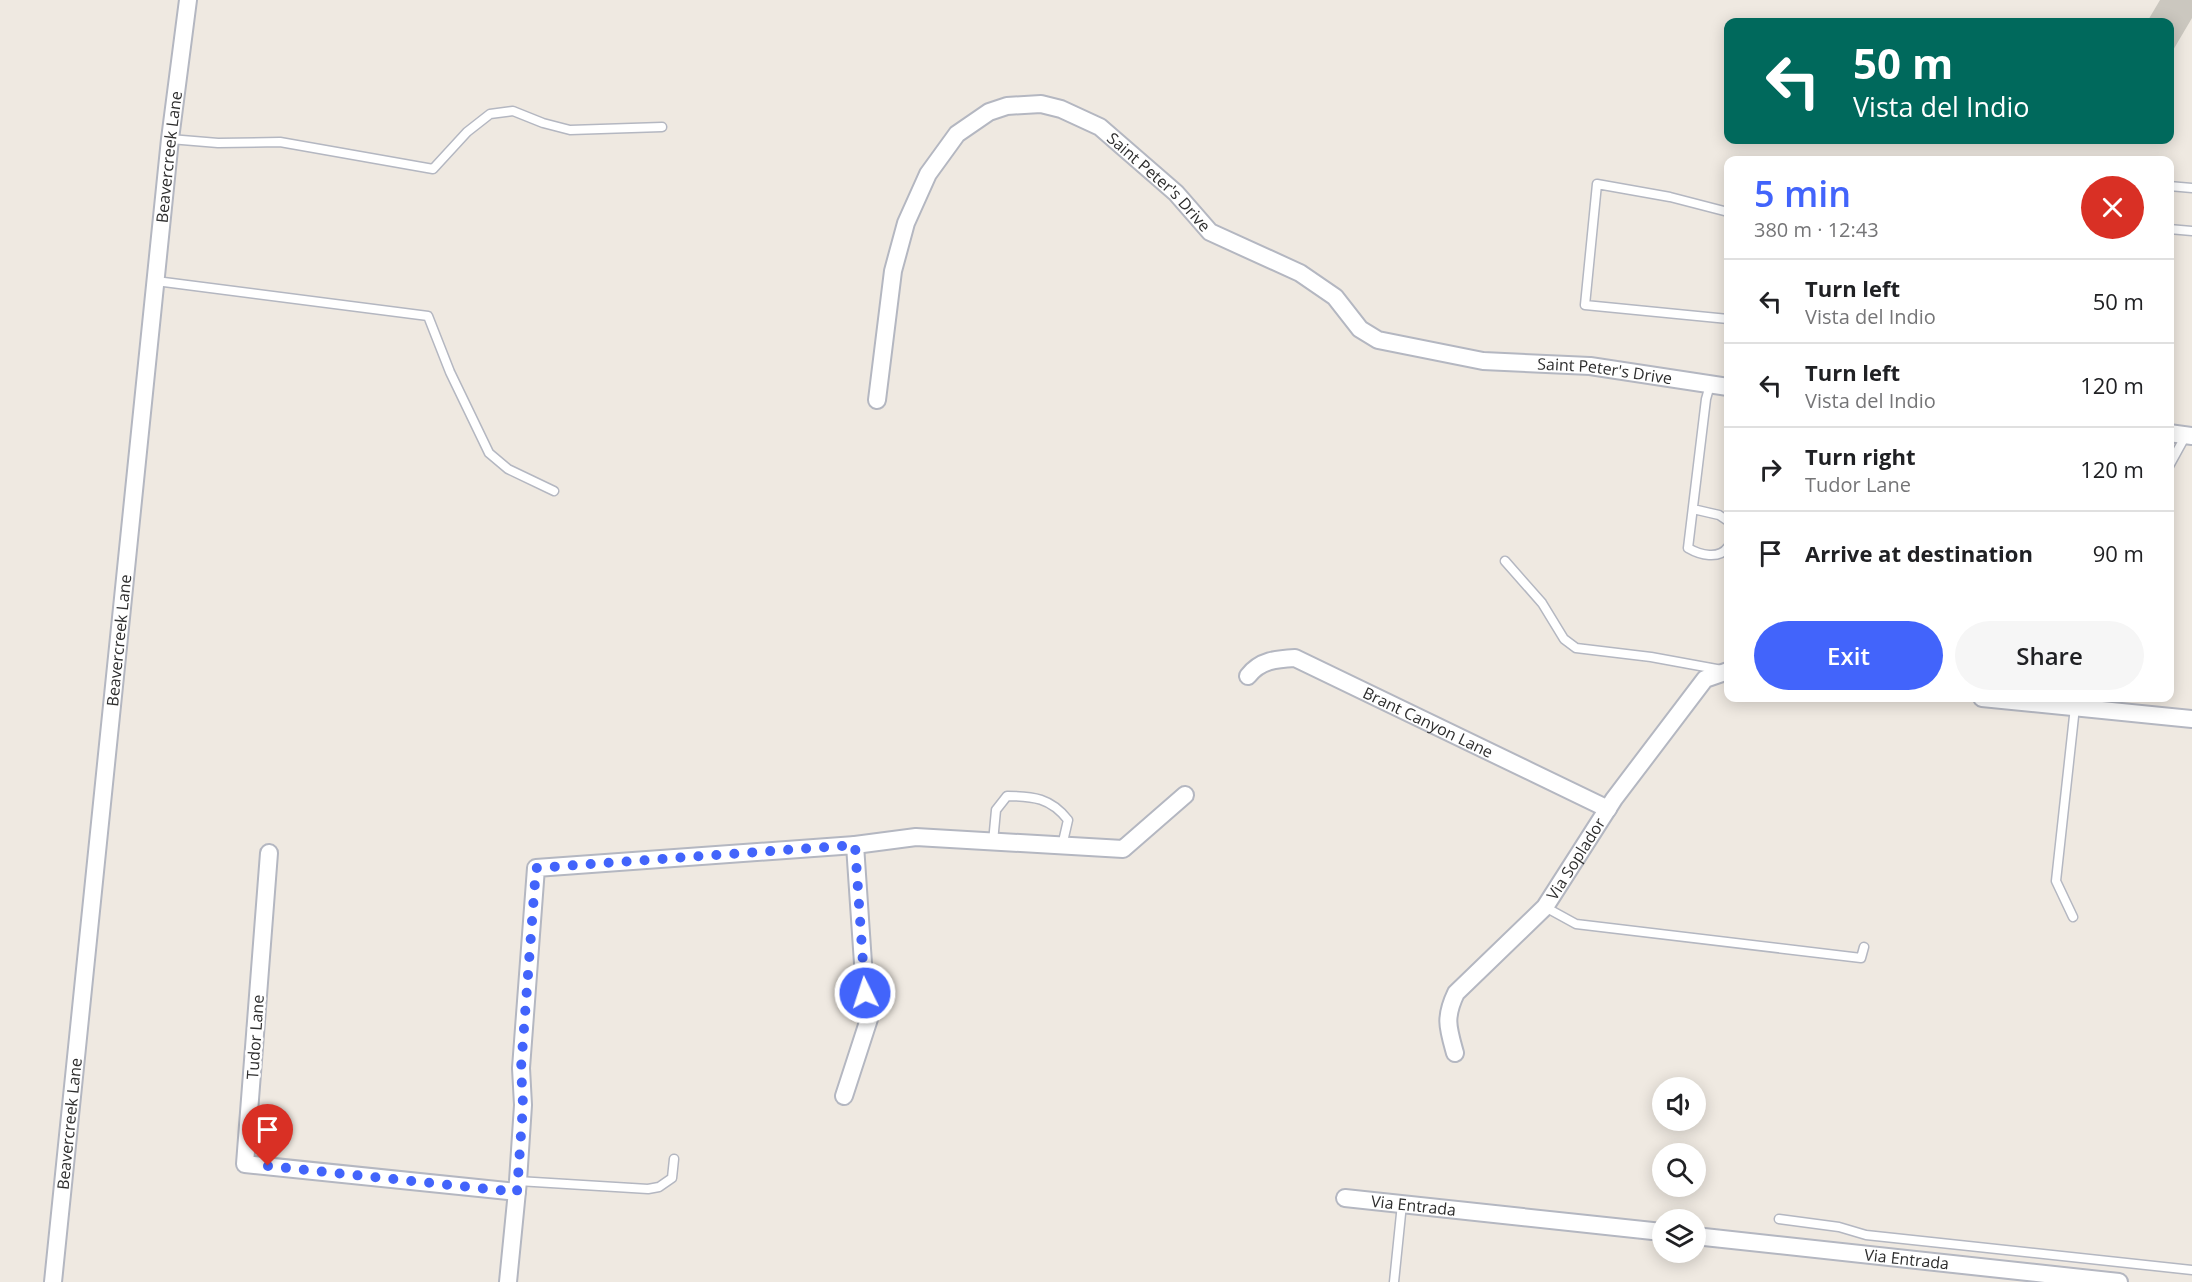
<!DOCTYPE html>
<html lang="en">
<head>
<meta charset="utf-8">
<style>
  :root { --surface:#fff; --page:#f6f6f6; --text:#202124; --muted:#757577; --line:#e0e0e0; --accent:#4264fb }
  body { margin:0; font-family:"Open Sans",sans-serif; background:var(--page); color:var(--text); height:100vh; display:flex; flex-direction:column; font-size:22px; white-space:nowrap }
  * { box-sizing:border-box; margin:0 }
  p { font-size:20px; color:var(--muted) }
  .icon { flex:none; width:33px; height:33px; fill:none; stroke:currentColor; stroke-width:2; stroke-linecap:round; stroke-linejoin:round }
  .map { position:relative; flex:1; overflow:hidden }
  .side { position:absolute; left:1724px; top:156px; width:450px; height:546px; display:flex; flex-direction:column; background:var(--surface); border-radius:12px; box-shadow:0 3px 15px #0003 }
  .side>* { flex:none }
  .top-card { position:absolute; left:1724px; top:18px; width:450px; height:126px; border-radius:12px; box-shadow:0 3px 15px #0003; background:#00695c; color:#fff; overflow:hidden }
  .tools { position:absolute; left:1652px; top:1077px; display:grid; gap:12px }
  .tools a { display:grid; place-items:center; width:54px; height:54px; border-radius:50%; background:var(--surface); box-shadow:0 3px 15px #0003; font-size:30px }
  .pin { position:absolute; display:grid; place-items:center; width:51px; height:51px; color:#fff; margin:-62px -26px; border-radius:50% 50% 50% 0; rotate:-45deg; box-shadow:0 0 6px #0007 }
  .pin .icon { rotate:45deg }
  .me { position:absolute; width:66px; margin:-33px; rotate:356deg; stroke-linejoin:round; filter:drop-shadow(0 0 4px #0008) }
  .turn { display:flex; align-items:center; gap:21px; height:126px; padding:0 30px; font-size:27px }
  .turn .icon { width:78px; height:78px; stroke-width:2.5 }
  .turn b { display:block; font-size:42px; line-height:51px }
  .round { display:grid; place-items:center; flex:none; width:63px; height:63px; border-radius:32px; background:var(--page) }
  .head { display:flex; align-items:center; justify-content:space-between; height:102px; padding:0 30px }
  h1 { font-size:36px; font-weight:600; line-height:45px; color:var(--accent) }
  .action { display:flex; gap:12px; margin-top:auto; padding:12px 30px }
  .action a { flex:1; height:69px; border-radius:36px; background:var(--accent); color:#fff; font-size:24px; font-weight:600; line-height:69px; text-align:center }
  .action a+a { background:var(--page); color:var(--text) }
  ul { padding:0; list-style:none }
  li { display:flex; align-items:center; gap:18px; height:84px; padding:0 30px; border-top:2px solid var(--line) }
  li div { flex:1 }
  li b { display:block; font-size:22px }
  li em { font-style:normal }
  .map>svg:first-child { display:block }
  .building { fill:#cbc7bf }
  .lines { fill:none; stroke-linecap:round; stroke-linejoin:round }
  .lane-casing { stroke:#b4b7c1; stroke-width:11 }
  .street-casing { stroke:#b4b7c1; stroke-width:20 }
  .lane { stroke:#fff; stroke-width:8 }
  .street { stroke:#fff; stroke-width:16 }
  .route { stroke:#4264fb; stroke-width:10; stroke-dasharray:0 18 }
  .labels { text-anchor:middle; dominant-baseline:central; stroke-width:5; stroke-linejoin:round; paint-order:stroke }
  .street-label { font-size:16px; fill:#2e2e2e; stroke:#fff }
</style>
</head>
<body>
<div class="map">
<svg width="2192" height="1282" viewBox="0 0 2192 1282">
  <rect width="100%" height="100%" fill="#efe9e1"/>
  <!-- building -->
  <path class="building" d="M2160,0H2192V18L2169,57V22H2147Z"/>
  <g class="lines">
    <defs>
      <path id="lane" d="M170,139L218,143L280,142L433,169L467,132L490,114L513,111L543,123L570,130L662,127
        M2169,186L2192,188
        M1728,212L1670,197L1597,184L1585,305L1728,319
        M2169,229L2192,231
        M156,281L428,316L450,372L489,453L508,469L554,491
        M1710,385L1706,399L1688,548C1700,555 1719,560 1728,547
        M2169,466L2186,435
        M1693,509L1719,515L1728,521
        M1505,561L1542,603L1564,639L1576,648L1651,657L1722,670
        M993,842L996,810L1007,796C1033,796 1051,798 1068,820L1062,846
        M1545,907L1576,924L1861,958L1864,947
        M2073,917L2056,881L2075,707
        M518,1181L648,1189L659,1187L672,1178L674,1159
        M1779,1219L1839,1227L1866,1235L2192,1270
        M1394,1282L1402,1204"/>
      <g id="street">
        <path id="s1" d="M877,400L893,271L906,223L928,174L957,134L989,112L1007,106L1041,104L1061,109L1100,127L1176,193L1210,232L1300,273L1335,297L1360,329L1378,340L1483,361L1590,366L1728,387"/>
        <path d="M2169,433L2192,436"/>
        <path id="s2" d="M1248,676C1260,660 1277,659 1295,658L1608,809"/>
        <path d="M1982,698L2192,719"/>
        <path d="M855,845L916,837L1123,849L1185,795"/>
        <path d="M269,853L245,1164L517,1192"/>
        <path id="s3" d="M1455,1053C1448,1028 1444,1018 1456,993L1545,907L1614,799L1705,679L1728,671"/>
        <path id="s4" d="M1345,1198L1662,1232"/>
        <path id="s5" d="M1695,1236L2119,1282"/>
        <path id="s6" d="M53,1282L170,139L188,0"/>
        <path d="M508,1282L518,1181L523,1105L521,1068L536,868L855,845L865,993L869,1019L844,1096"/>
      </g>
    </defs>
    <!-- lane casing -->
    <use href="#lane" class="lane-casing"/>
    <!-- street casing -->
    <use href="#street" class="street-casing"/>
    <!-- lane -->
    <use href="#lane" class="lane"/>
    <!-- street -->
    <use href="#street" class="street"/>
  </g>
  <g class="lines">
    <!-- route -->
    <path class="route" d="M268,1166L517,1192L523,1105L521,1068L536,868L855,845L865,993"/>
  </g>
  <g class="labels">
    <!-- street labels -->
    <g class="street-label">
      <text stroke="none"><textPath href="#s6" startOffset="1131">Beavercreek Lane</textPath></text>
      <text stroke="none"><textPath href="#s1" startOffset="519">Saint Peter's Drive</textPath></text>
      <text stroke="none"><textPath href="#s1" startOffset="1023">Saint Peter's Drive</textPath></text>
      <text stroke="none"><textPath href="#s6" startOffset="645">Beavercreek Lane</textPath></text>
      <text stroke="none"><textPath href="#s2" startOffset="200">Brant Canyon Lane</textPath></text>
      <text stroke="none"><textPath href="#s3" startOffset="243">Via Soplador</textPath></text>
      <text transform="translate(255 1037) rotate(-86)">Tudor Lane</text>
      <text stroke="none"><textPath href="#s6" startOffset="159">Beavercreek Lane</textPath></text>
      <text stroke="none"><textPath href="#s4" startOffset="69">Via Entrada</textPath></text>
      <text stroke="none"><textPath href="#s5" startOffset="213">Via Entrada</textPath></text>
    </g>
  </g>
</svg>
<div class="tools">
<a><svg class="icon" aria-label="sound" viewBox="0 0 24 24"><path d="M4 9h4l5-4v14l-5-4H4zM17 9q2 3 0 6"/></svg></a>
<a><svg class="icon" aria-label="search" viewBox="0 0 24 24"><circle cx="10" cy="10" r="6"/><path d="M15 15l6 6"/></svg></a>
<a><svg class="icon" aria-label="layers" viewBox="0 0 24 24"><path d="M12 4l9 5-9 5-9-5zM3 14l9 5 9-5"/></svg></a>
</div>
<div class="pin" style="left:268px;top:1166px;background:#d93025"><svg class="icon" aria-label="arrive" viewBox="0 0 24 24"><path d="M6 21V4h12l-3 4 3 4H6"/></svg></div>
<svg class="me" style="left:865px;top:993px" viewBox="-20 -20 40 40"><circle r="17" fill="#4264fb" stroke="#fff" stroke-width="3"/><path d="M0-11L8 9 0 5-8 9z" fill="#fff"/></svg>
<div class="top-card">
<div class="turn"><svg class="icon" aria-label="left" viewBox="0 0 24 24"><path d="M17 20v-9H6M10 6l-5 5 5 5"/></svg><div><b>50 m</b>Vista del Indio</div></div>
</div>
<section class="side">
<div class="head"><div><h1>5 min</h1><p>380 m · 12:43</p></div><a class="round" style="background:#d93025;color:#fff"><svg class="icon" aria-label="close" viewBox="0 0 24 24"><path d="M6 6l12 12M18 6L6 18"/></svg></a></div>
<ul>
<li><svg class="icon" aria-label="left" viewBox="0 0 24 24"><path d="M17 20v-9H6M10 6l-5 5 5 5"/></svg><div><b>Turn left</b><p>Vista del Indio</p></div><em>50 m</em></li>
<li><svg class="icon" aria-label="left" viewBox="0 0 24 24"><path d="M17 20v-9H6M10 6l-5 5 5 5"/></svg><div><b>Turn left</b><p>Vista del Indio</p></div><em>120 m</em></li>
<li><svg class="icon" aria-label="right" viewBox="0 0 24 24"><path d="M7 20v-9h11M14 6l5 5-5 5"/></svg><div><b>Turn right</b><p>Tudor Lane</p></div><em>120 m</em></li>
<li><svg class="icon" aria-label="arrive" viewBox="0 0 24 24"><path d="M6 21V4h12l-3 4 3 4H6"/></svg><div><b>Arrive at destination</b></div><em>90 m</em></li>
</ul>
<div class="action"><a>Exit</a><a>Share</a></div>
</section>
</div>
</body>
</html>
